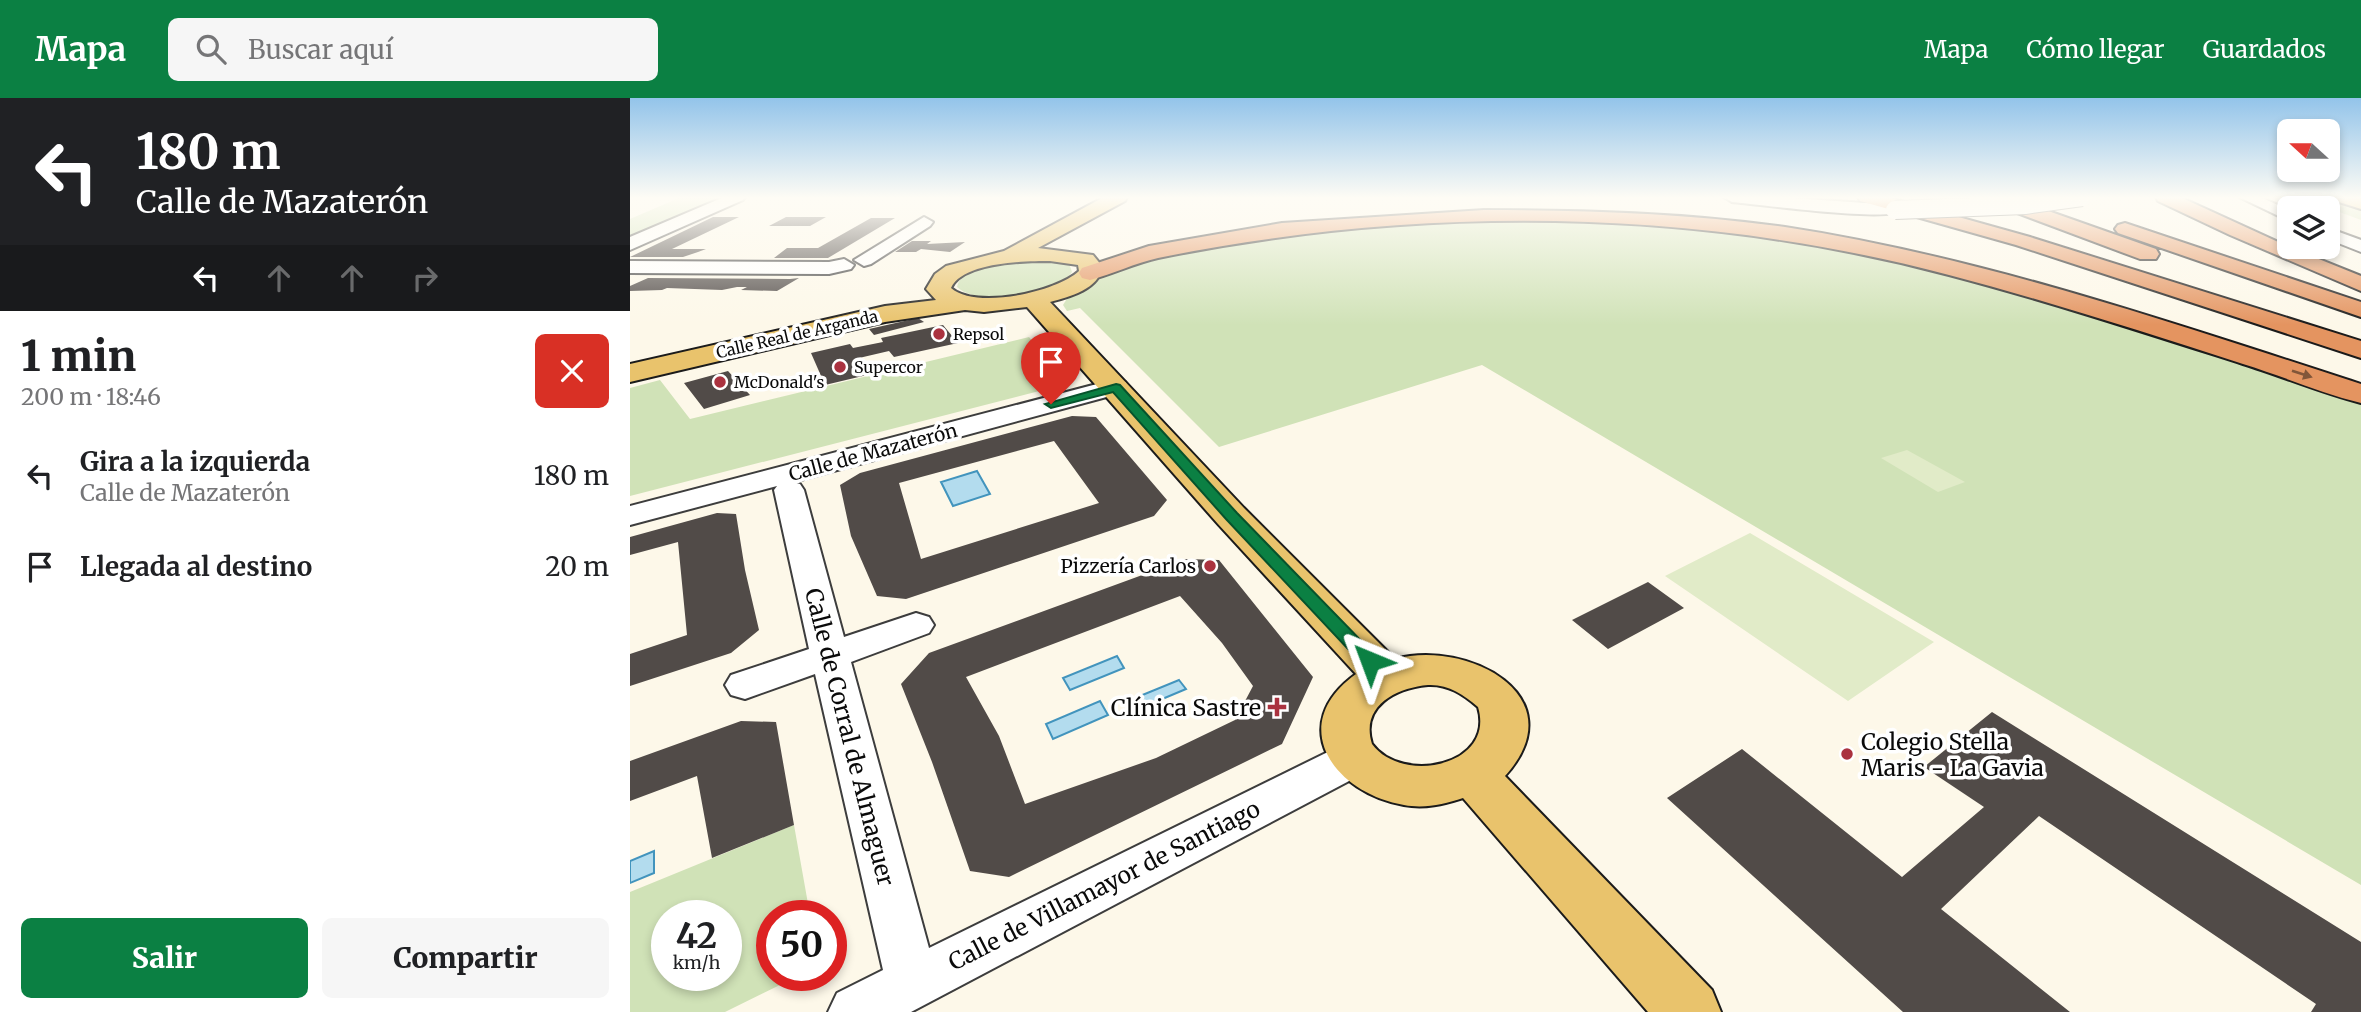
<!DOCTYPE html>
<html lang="es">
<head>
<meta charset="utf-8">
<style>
  :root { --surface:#fff; --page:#f6f6f6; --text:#202124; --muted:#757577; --accent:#0b8043 }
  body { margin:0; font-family:Merriweather,serif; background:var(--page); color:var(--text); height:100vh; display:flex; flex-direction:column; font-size:26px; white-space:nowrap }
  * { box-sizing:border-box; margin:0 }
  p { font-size:23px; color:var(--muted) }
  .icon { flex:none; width:38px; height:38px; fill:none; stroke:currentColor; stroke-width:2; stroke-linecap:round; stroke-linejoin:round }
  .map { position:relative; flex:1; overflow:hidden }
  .details { display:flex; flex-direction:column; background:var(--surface); width:630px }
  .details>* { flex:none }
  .banner { background:#202124; color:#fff; overflow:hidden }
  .needle { width:46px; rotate:291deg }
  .controls { position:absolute; left:1647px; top:21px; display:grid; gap:14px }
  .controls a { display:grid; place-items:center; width:63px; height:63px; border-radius:10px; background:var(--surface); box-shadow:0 4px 10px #0003; font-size:35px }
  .speed { position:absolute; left:21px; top:802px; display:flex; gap:14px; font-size:35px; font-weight:700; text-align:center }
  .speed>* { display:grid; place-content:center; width:91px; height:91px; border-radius:50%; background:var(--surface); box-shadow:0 4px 10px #0003; line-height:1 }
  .speed small { font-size:18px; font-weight:400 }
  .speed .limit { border:10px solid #d22; background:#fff; color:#111 }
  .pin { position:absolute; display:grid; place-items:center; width:60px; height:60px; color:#fff; margin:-72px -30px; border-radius:50% 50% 50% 0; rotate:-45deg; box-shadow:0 0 7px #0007 }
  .pin .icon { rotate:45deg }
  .me { position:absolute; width:77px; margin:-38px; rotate:316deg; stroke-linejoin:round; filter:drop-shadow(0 0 5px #0008) }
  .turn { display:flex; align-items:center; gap:24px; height:147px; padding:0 21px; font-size:32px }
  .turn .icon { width:91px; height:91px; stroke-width:2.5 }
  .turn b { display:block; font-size:49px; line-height:60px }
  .lanes { display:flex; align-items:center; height:66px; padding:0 21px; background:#0003; justify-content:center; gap:35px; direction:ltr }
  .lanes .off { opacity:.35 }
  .round { display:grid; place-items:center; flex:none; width:74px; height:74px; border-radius:10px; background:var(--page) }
  .summary { display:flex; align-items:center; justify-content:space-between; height:119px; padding:0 21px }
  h1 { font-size:42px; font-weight:800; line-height:52px }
  .primary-button { display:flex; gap:14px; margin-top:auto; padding:14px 21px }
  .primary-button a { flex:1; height:80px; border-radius:10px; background:var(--accent); color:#fff; font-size:28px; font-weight:800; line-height:80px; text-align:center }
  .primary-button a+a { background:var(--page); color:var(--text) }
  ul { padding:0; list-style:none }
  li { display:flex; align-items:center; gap:21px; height:91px; padding:0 21px }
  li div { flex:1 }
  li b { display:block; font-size:26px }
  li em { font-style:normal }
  header { display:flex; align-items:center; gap:42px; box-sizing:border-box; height:98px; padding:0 35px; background:var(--accent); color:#fff }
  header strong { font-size:33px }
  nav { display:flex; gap:38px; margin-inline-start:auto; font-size:24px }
  .search { width:490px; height:63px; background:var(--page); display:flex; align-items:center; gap:18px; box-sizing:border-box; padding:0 24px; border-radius:10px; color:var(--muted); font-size:26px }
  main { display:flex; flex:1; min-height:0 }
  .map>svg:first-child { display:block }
  .green { fill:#d0e2b7; fill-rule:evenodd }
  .pitch { fill:#e1ebc8 }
  .water { fill:#b3dcee; stroke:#4294bd; stroke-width:2 }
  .building { fill:#514b48; fill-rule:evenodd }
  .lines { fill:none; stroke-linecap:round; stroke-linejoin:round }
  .minor-casing { stroke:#3d3d3d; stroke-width:4 }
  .major-casing { stroke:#1b1b1b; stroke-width:4 }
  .highway-casing { stroke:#1b1b1b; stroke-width:4 }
  .minor { fill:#fff; fill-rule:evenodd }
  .major { fill:#e9c36c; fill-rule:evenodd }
  .highway { fill:#e49460; fill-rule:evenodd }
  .minor-bridge-casing { stroke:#3d3d3d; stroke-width:20; stroke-linecap:butt }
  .minor-bridge { stroke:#fff; stroke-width:18 }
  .oneway { fill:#825639 }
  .route { fill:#0b8043; stroke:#07532c; stroke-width:2 }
  .poi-dot { fill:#aa323f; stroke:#fff; stroke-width:2.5 }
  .labels { text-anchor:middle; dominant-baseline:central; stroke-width:7; stroke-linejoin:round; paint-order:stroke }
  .far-street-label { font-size:16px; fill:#0a0a0a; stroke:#fff }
  .far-poi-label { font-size:16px; fill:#0a0a0a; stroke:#fff; text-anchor:start }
  .street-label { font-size:19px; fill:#0a0a0a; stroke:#fff }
  .poi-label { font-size:19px; fill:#0a0a0a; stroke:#fff; text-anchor:end }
  .near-poi-label { font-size:23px; fill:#0a0a0a; stroke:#fff; text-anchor:end }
  .near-street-label { font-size:23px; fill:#0a0a0a; stroke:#fff }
</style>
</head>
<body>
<header>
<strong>Mapa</strong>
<div class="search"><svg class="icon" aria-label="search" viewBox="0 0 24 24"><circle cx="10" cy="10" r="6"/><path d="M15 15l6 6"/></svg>Buscar aquí</div>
<nav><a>Mapa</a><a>Cómo llegar</a><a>Guardados</a></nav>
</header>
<main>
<section class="details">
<div class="banner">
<div class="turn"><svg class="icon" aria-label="left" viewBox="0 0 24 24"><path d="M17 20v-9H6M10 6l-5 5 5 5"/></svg><div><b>180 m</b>Calle de Mazaterón</div></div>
<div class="lanes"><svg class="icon" aria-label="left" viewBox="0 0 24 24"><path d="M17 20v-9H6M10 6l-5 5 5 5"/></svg><svg class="icon off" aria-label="ahead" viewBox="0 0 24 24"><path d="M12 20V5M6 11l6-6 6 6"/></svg><svg class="icon off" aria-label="ahead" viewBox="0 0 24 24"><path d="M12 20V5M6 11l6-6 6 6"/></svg><svg class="icon off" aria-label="right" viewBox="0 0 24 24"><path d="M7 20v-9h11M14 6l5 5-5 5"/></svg></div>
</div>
<div class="summary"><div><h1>1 min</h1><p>200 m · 18:46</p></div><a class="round" style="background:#d93025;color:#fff"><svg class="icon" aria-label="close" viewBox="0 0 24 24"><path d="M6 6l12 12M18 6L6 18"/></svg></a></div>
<ul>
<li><svg class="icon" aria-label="left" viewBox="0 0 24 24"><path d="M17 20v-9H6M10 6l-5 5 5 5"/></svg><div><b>Gira a la izquierda</b><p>Calle de Mazaterón</p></div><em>180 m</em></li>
<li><svg class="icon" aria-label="arrive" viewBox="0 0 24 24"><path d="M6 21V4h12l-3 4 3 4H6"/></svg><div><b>Llegada al destino</b></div><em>20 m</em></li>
</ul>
<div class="primary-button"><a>Salir</a><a>Compartir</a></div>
</section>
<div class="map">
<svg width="1731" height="914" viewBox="0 0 1731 914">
  <rect width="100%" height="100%" fill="#fdf8e9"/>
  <!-- green -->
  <path class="green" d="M51,99H90L0,138V121Z
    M1669,99H1703L1731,108V122Z
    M906,120C1013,126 1123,129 1228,152C1400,190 1565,249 1731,305V787L852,267L589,349L450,210L437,213L433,207L438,199L459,190L482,171L499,163L709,128Z
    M402,161L432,164L440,168L442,174C425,197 348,210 327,189C331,166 383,163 402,161Z
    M399,239L434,280L421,290L0,398V290L30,282L60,321Z
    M164,727L180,817H142V877H160L154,885L95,914H0V794ZM37,817H96V877H37Z"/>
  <!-- pitch -->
  <path class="pitch" d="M1277,352L1335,384L1308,394L1251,360Z
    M1120,435L1304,544L1218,603L1035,478Z"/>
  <!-- water -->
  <path class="water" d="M347,373L360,396L323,408L311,384Z
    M487,558L494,570L440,592L433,580Z
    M549,582L556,591L511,610L505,600Z
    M470,603L478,617L423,641L416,626Z
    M24,753V775L0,785V763Z"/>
  <!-- building -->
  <path class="building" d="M83,119H109L42,151H76L68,154L53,159H0Z
    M156,119H196L180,128H139Z
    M241,120H265L198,160H144L157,150H188Z
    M282,143H301L297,146L335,144L320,154L291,151L286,154H265Z
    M18,180L160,181L169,180L147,193L111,192L117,189H107L92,192L37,190L32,192L0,193V188Z
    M288,220L294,224L244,237L239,231Z
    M313,227L328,245L264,259L259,253L229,260L237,277L195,287L181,255L220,246L223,250L253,244L251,240Z
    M98,273L120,297L74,311L54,285Z
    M442,318L466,319L537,402L524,418L276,501L247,498L221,438L210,387L230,375ZM424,343L469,405L291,461L269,385Z
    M87,415L106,416L115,472L129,532L101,555L0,588V556L57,537L48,444L0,457V439Z
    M556,461L589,462L683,579L652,646L379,779L340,773L302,664L271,586L299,555ZM550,498L592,545L623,588L605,622L526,660L395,706L369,638L336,579Z
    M1018,484L1054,510L978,551L942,522Z
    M1362,614L1731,844V914H1681L1686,906L1409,718L1311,811L1440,914H1273L1037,700L1112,651L1272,779L1354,709L1294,669Z
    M111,623L146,624L164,727L82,760L67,678L0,703V663Z"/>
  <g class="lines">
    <defs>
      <path id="minor" d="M94,99H115L113,102L0,152V139Z
        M1094,99H1147L1265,107L1273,112C1262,125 1127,106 1102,104Z
        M1609,99H1630L1659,112V123Z
        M294,119L303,124L300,128L241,166L234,168L224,162Z
        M1698,130L1731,142V154L1698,141Z
        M214,161L224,167L221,171L199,176L0,175V163L199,164Z
        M486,281L495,284L499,289L495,294L163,384L170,386L174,392L214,539L286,515L299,519L304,527L299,535L221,564L299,850L708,649L723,645L738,649L744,661L738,673L281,914H198L207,895L253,872L185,576L115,601L101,597L95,587L101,577L179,551L144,392L147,388L0,427V408Z"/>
      <path id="major" d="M474,99H497L495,103L408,150L463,157L472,168C470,191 439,199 420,204L614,410L765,561C837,541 947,598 875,678L1082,892L1091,914H1018L833,700C814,706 795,711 774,707C704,695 655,627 726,576L588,426L397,209L354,214L335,212L255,224L0,284V266L255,208L306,202L296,191L305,176L316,168L374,153ZM420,163L448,167L449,173C426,194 346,212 321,190C333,164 395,163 420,163ZM798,587C818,586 833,596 848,609C866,668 772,687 742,646C730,608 766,590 798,587Z
        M1704,99H1731V111L1706,103Z"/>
      <path id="highway" d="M1228,99H1257L1400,139L1731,243V260L1386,147L1230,103Z
        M1353,99H1379L1526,151L1529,156L1526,161H1510L1355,103Z
        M1526,99H1550L1659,149L1731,178V193L1600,137L1528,103Z
        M854,112C955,112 1055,115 1155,129C1351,159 1543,225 1731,286V305C1691,295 1652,278 1613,266C1516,235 1418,203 1319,177C1063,109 788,107 528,160C505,165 483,176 460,182L452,180L449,175L452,170L519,148L652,125Z
        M1495,125L1731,204V219L1488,135L1485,131L1488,127Z"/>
    </defs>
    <!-- minor casing -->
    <use href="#minor" class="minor-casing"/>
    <!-- major casing -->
    <use href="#major" class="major-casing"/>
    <!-- highway casing -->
    <use href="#highway" class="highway-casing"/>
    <!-- minor -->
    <use href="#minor" class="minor"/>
    <!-- major -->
    <use href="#major" class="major"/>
    <!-- highway -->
    <use href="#highway" class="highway"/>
    <defs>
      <path id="minor-bridge" d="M1265,112L1395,107L1452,99"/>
    </defs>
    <!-- minor-bridge casing -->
    <use href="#minor-bridge" class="minor-bridge-casing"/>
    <!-- minor-bridge -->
    <use href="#minor-bridge" class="minor-bridge"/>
  </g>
  <!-- one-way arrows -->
  <defs><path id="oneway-solid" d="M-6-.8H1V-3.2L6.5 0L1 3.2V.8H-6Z" transform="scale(1.75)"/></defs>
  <use class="oneway" href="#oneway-solid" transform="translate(1672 276) rotate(18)"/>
  <!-- sky -->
  <linearGradient id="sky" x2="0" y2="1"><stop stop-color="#93c4ea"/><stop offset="0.44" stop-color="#fefcf5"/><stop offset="1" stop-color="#fefcf5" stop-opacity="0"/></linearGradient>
  <rect width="1731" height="227" fill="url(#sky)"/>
  <!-- route -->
  <path class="route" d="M486,286L490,287L607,415L747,559L749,563L747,568H734L596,421L483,294L421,310L415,306Z"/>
  <!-- markers -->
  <g class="poi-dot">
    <circle cx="309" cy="236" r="7"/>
    <circle cx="210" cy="269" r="7"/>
    <circle cx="90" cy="284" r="7"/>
    <circle cx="580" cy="468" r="7"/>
    <path d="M643.5 598.5h7v7h7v7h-7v7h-7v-7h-7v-7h7z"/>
    <circle cx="1217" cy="656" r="7"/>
  </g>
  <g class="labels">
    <!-- far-street labels -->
    <g class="far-street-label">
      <text transform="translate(167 236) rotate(-13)">Calle Real de Arganda</text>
    </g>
    <!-- far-poi labels -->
    <g class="far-poi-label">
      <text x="323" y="236">Repsol</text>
      <text x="224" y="269">Supercor</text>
      <text x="104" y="284">McDonald's</text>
    </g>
    <!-- street labels -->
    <g class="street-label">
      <text transform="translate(243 354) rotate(-15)">Calle de Mazaterón</text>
    </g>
    <!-- poi labels -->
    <g class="poi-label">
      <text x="566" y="468">Pizzería Carlos</text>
    </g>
    <!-- near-poi labels -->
    <g class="near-poi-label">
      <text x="631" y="609">Clínica Sastre</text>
      <text x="1231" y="643" text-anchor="start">Colegio Stella<tspan x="1231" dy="26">Maris - La Gavia</tspan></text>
    </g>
    <!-- near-street labels -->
    <g class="near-street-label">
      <text transform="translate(220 639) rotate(76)">Calle de Corral de Almaguer</text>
      <text transform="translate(474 787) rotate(-27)">Calle de Villamayor de Santiago</text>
    </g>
  </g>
</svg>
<div class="controls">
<a><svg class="needle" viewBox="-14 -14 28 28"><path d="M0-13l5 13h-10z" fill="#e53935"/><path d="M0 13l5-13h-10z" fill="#757577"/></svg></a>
<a><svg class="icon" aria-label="layers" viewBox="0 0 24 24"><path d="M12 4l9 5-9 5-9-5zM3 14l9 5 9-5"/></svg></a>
</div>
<div class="speed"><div>42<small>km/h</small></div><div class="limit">50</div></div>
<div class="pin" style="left:421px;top:306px;background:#d93025"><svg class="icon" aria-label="arrive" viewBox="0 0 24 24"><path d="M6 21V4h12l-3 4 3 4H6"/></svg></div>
<svg class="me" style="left:740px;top:563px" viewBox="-20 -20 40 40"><path d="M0-17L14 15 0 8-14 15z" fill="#0b8043" stroke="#fff" stroke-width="4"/></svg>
</div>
</main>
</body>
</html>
